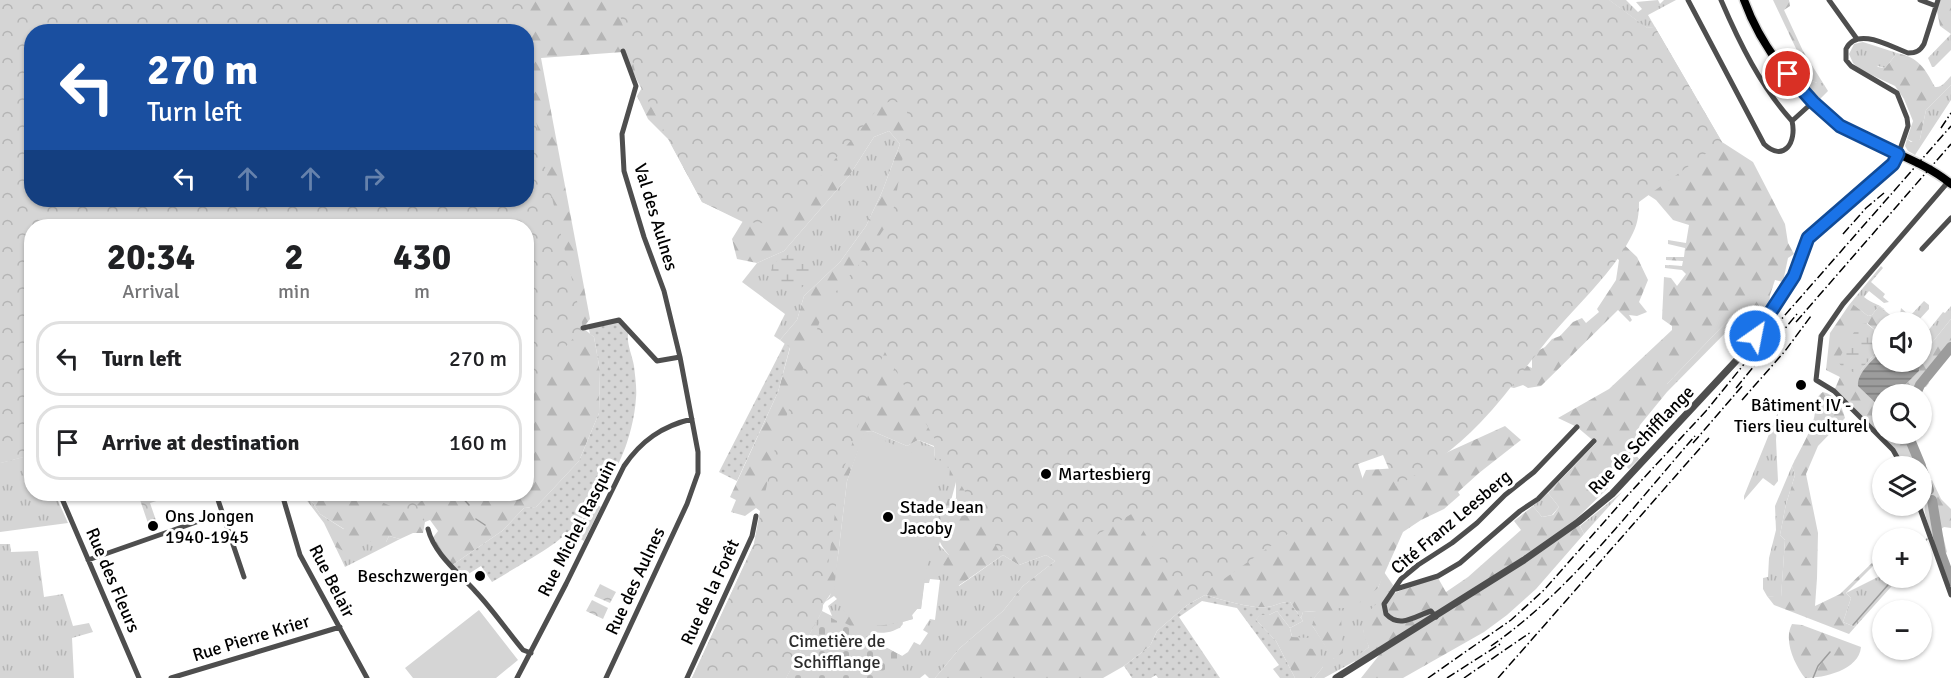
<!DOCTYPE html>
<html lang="en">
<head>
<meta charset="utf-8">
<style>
  :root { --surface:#fff; --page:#f2f2f2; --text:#202124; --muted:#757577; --line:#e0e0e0 }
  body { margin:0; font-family:Signika,sans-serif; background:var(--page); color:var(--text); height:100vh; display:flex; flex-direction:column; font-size:22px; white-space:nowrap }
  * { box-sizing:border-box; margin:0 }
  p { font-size:20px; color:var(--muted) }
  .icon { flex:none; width:33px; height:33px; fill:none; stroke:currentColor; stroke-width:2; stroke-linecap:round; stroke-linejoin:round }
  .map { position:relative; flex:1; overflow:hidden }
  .panel { position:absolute; left:24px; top:219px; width:510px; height:282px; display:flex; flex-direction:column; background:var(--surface); border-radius:24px; box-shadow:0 2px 4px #0004 }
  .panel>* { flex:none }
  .hud { position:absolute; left:24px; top:24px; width:510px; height:183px; border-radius:24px; box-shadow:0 2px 4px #0004; background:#1a4fa0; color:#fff; overflow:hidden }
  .fabs { position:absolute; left:1872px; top:312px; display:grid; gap:12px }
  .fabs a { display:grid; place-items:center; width:60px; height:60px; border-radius:50%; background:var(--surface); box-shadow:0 2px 4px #0004; font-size:30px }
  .pin { position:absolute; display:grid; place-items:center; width:51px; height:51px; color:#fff; margin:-26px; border:3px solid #fff; border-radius:50%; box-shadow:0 2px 6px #0007 }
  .me { position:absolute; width:66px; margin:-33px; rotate:33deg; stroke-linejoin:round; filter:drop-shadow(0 0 4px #0008) }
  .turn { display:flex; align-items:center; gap:21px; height:126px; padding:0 24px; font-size:27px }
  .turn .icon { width:78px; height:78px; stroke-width:2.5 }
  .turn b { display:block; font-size:42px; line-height:51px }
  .lanes { display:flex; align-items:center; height:57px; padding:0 24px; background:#0003; justify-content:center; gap:30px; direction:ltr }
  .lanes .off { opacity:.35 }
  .eta { display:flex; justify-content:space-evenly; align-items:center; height:102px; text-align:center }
  .eta b { font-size:36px; font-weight:700; line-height:42px }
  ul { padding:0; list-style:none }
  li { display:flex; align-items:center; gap:18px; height:75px; margin:0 12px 9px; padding:0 12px; border:3px solid var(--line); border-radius:24px }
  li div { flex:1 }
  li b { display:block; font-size:22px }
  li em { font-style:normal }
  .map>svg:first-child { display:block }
  .grass { fill:url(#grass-tufts); fill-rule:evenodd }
  .forest { fill:url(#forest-firs) }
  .wetland { fill:url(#wetland-marsh) }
  .cemetery { fill:url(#cemetery-stones) }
  .park { fill:url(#park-crowns) }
  .garden { fill:url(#garden-dots) }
  .pitch { fill:#d5d5d5 }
  .water { fill:url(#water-rules) }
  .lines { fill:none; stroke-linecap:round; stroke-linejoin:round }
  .stream { stroke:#9c9c9c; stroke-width:1.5 }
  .river { stroke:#9c9c9c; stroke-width:10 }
  .primary-casing { stroke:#dbdbdb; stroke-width:11 }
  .minor { stroke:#4e4e4e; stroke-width:5 }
  .tertiary { stroke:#4e4e4e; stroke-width:7 }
  .primary { stroke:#000; stroke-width:8 }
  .rail { stroke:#000; stroke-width:1.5; stroke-dasharray:9 3 1.5 3; stroke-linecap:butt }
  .route-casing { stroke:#114b97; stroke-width:15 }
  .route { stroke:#1a73e8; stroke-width:10 }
  .poi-dot { fill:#000; stroke:#fff; stroke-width:2 }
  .labels { text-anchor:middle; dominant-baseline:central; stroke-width:6; stroke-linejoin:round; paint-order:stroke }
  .street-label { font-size:18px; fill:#000; stroke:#fff }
  .poi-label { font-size:18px; fill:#000; stroke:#fff; text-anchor:start }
  .park-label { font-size:18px; fill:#2c2c2c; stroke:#fff }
</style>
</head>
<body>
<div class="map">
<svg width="1951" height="678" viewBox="0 0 1951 678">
  <defs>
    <pattern id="grass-tufts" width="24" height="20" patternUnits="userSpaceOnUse" patternTransform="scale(1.5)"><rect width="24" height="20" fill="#d5d5d5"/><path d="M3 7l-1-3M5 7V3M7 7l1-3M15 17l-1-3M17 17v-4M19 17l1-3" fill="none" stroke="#b5b5b5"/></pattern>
    <pattern id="forest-firs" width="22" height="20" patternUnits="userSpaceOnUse" patternTransform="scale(1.5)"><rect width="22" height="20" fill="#d5d5d5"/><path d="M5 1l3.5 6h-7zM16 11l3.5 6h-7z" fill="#b5b5b5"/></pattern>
    <pattern id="wetland-marsh" width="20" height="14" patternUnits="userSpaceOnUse" patternTransform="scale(1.5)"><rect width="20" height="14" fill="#d5d5d5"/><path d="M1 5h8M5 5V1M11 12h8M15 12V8" fill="none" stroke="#b5b5b5"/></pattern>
    <pattern id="cemetery-stones" width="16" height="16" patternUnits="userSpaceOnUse" patternTransform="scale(1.5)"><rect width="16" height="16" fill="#d5d5d5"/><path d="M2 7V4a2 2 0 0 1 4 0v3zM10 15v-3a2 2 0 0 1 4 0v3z" fill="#b5b5b5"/></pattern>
    <pattern id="park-crowns" width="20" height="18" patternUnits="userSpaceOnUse" patternTransform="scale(1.5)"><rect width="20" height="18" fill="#d5d5d5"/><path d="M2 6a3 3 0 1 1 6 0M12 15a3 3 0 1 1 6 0" fill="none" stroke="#b5b5b5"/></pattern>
    <pattern id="garden-dots" width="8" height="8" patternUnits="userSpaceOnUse" patternTransform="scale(1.5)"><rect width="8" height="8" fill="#d5d5d5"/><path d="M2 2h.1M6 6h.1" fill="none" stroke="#b5b5b5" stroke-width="1.8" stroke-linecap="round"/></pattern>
    <pattern id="water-rules" width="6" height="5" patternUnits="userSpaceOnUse" patternTransform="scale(1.5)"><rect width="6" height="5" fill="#9c9c9c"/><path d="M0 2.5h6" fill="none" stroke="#7d7d7d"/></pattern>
  </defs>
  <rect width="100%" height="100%" fill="#fff"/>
  <!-- grass -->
  <path class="grass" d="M1609,0H1626L1638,12L1642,9L1636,2L1658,0L1660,4L1664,0H1676L1648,15L1655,27L1647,28Z
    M1951,34V50L1934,67H1932L1928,58Z
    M1863,42L1897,53L1885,68L1859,61V69L1853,63L1849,54L1854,44Z
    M1805,78L1817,83H1823L1828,91L1818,101L1800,81Z
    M1951,85V100L1915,155L1908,151L1905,146L1907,139L1911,142L1920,139L1926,110Z
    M889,131L900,144L882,192L866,226L840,262L804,296L797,320L780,340L774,336L785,314L742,282L757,263L784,251L849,176L874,137Z
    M1881,266L1883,268L1871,282L1885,294L1883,297L1889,302L1884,303L1869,291L1864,297C1872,304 1879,303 1886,311L1879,306L1872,315L1868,316L1854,305H1849Z
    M1924,301L1929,305V309L1917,322H1908L1900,315L1901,308L1910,316Z
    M1951,306V319L1931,344L1923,337L1943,312L1945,313Z
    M1735,313L1740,318L1667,392V384Z
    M1778,412L1776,440L1778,481L1774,486L1763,478L1744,500V496Z
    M872,431L907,446L918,440L934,447L935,459H941L950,468L956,482L939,545L949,555L959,586L1003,555L1019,565L1046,555L1055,561L1023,586L1003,611L960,648L935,678H929L925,674L920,678H786L822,611L832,616L828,606L837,599L834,596L825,602L830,596L864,432ZM930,579L940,580L935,620L930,619L923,630L928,633L920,645L914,642L908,652L902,656L872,640L877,632L900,628L903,622L913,619L912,615L917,609H921L924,583H929Z
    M31,455V479L26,482L32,494H55L68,523L0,532V463Z
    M1792,466L1795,475L1786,504L1780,535L1785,540L1781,598L1767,596L1763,589V578L1768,577L1769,558L1776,530L1775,506Z
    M1622,492L1584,534L1580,526Z
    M1548,493L1559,507L1552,515L1542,517L1533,506Z
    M302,494H307L320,514L345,530L368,542H386L389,536L400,539L345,567L324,523Z
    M0,544H10L11,552L38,551L44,597L63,594L73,626L89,623L93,632L72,638L74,678H0Z
    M1384,572L1393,585L1390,594L1363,630L1369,647L1354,659L1355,661L1324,678H1314L1323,667L1306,648L1292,637L1290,628L1303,621L1301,618L1303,612L1317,611L1312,625L1334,659L1336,608L1378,588Z
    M1882,575V578H1899L1855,627L1843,622L1851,598L1846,593Z"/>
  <!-- forest -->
  <path class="forest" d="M0,0H916L1356,493L1366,470L1415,467L1505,426L1521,440L1479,473L1458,492L1460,495L1444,509L1421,520L1403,532L1378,588L1353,608H1337L1341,616L1343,653L1333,659L1312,625L1316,611L1303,612L1301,618L1290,602C1279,602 1276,606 1267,607C1251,609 1220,599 1205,595L1187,605L1157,631L1150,646L1124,666L1103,678H935L960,648L1003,611L1023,586L1055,561L1046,555L1019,565L1003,555L958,586L951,582L943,564L949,555C929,533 940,524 948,499L956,498V482L949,481L950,468L942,466L941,459L935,460L934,446L918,440L907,446L872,431L865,432L847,481L834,589L823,605L822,611L786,678H692L754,544L760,511L756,508L745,516L731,512L736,500L730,497L778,392L790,348L780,340L797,320L804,296L840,262L866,226L882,192L900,144L889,131L874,137L849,176L784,251L757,263L737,259L732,239L743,221L702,202L668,139L648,119L637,96L643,86L638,82L623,52L541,58L590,319L583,328L594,337L600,371L599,413L579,461L536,507L524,508L502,531L451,566L431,540L438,531L430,520L425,522L423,533H413L400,539L389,536L386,542H368L347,553L336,547L335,536L344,529L320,514L307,494H526V32H32V200L382,226H32L31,455L0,463Z
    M1609,0L1647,28L1655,27L1722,142L1753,162L1785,224L1788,243L1794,254L1788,258L1783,282L1775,280L1770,295L1768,317L1756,336L1735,313L1667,384V392L1640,425L1631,448L1639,459L1629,469L1619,460L1608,483V488L1576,519L1584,534L1536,589L1507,615L1484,632L1403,678H1361L1384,649L1357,665L1353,659L1369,647C1367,642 1363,635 1363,629C1364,597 1414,586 1438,578L1446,592L1468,577L1521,530L1514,521L1533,506L1542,517L1553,515L1559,507L1548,493L1596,443L1577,427L1558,418L1609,389L1672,330V326L1662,319L1664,277L1671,278L1677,286L1686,274L1682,270L1665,268V265L1682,266L1683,261L1666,260V257H1684L1685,248L1668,244V240L1686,243L1689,225L1673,220L1656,200L1636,187Z
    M1773,0H1789L1790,6L1784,10L1803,51L1823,83H1817L1805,78L1800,57Z
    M1938,0H1951V34L1940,26L1936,6Z
    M1897,53C1919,58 1924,67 1935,87C1942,88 1946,81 1951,76V85L1926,110L1920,139L1915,143L1907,139L1913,121L1904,99L1895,86L1859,69V60L1874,61L1878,67L1885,68Z
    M1616,237L1637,257L1648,280L1639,302L1647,312L1637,316L1629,315L1632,320L1630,322L1618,310L1541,386L1528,388L1523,385L1514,388L1498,384L1525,365L1532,368V354L1545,347L1552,339L1560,336L1573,322L1582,318L1586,323L1599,312L1597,309L1616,280L1619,260L1612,254Z
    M1849,305H1854L1868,316L1872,315L1879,306L1899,322H1882V336L1867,323L1860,371L1882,345V350L1861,375L1880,406H1882V434H1910L1911,442L1921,466H1902L1898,457L1834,391L1840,377L1826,370L1830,333Z
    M1951,319V347L1925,378L1929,383L1926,387L1920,386L1917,392L1921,394H1896L1919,371L1920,367L1913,362H1922V337L1931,344Z
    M1823,392C1836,395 1842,406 1845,418L1818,446L1806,474L1818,533L1817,578L1815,606L1840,594L1872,563L1874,565L1846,593L1851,598L1843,622L1855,627L1849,634L1774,605L1767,596L1781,597L1785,540L1780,535L1786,504L1795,475L1792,466C1799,451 1810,434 1814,418C1817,408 1812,399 1823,392Z
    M1922,469L1926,481L1932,480L1941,499L1951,509V528L1944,527L1937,532L1943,536L1947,552L1945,554H1941C1935,542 1928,527 1925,513C1924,505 1927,501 1925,494L1922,495Z
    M844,611C858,628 883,626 902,622L903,624C890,640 859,631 843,622L841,617Z
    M1277,611L1290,628L1292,637L1309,638L1311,641L1306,648L1320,650L1323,667L1314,678H1295L1276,641L1256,620L1260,614L1269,615Z
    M1792,624L1802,625L1861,647C1859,670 1824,678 1805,678C1795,665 1783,641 1792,624Z"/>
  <!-- wetland -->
  <path class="wetland" d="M790,254L802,256L810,263C812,287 797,297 776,285L771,273L772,265L779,259Z
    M1866,323L1882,336V345L1860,371L1855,373L1842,367L1839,363L1841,355L1858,325Z"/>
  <!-- cemetery -->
  <path class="cemetery" d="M824,614L902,656L874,678H789Z"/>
  <!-- park -->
  <path class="park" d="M0,0H527L526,31L32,32V200H526L527,42C532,139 563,233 583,328L527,388L526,226H32L31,455L0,463Z
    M616,0H1609L1647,28L1655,27L1722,142L1639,202C1639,213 1638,223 1633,233C1615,270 1583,299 1556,330C1530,360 1508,394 1480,423C1456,448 1426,470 1396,486L1383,455L1358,464L1370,502L1332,521L1289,533L1187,605L1133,513L1087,541L1067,509L999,551L885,352L878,366L839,483L822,611L786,678H692L754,544L774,452L822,315L833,295L862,261L884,229L894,207L909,122L907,112L901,103L891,101L881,105L780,224L743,222L702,202L638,82Z
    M138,494H179L150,503L159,529L151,532Z
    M363,494H428L417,505L425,521Z
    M596,504L601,507L584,541L570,533Z
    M600,584L616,592L610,603L594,596Z
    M592,600L608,608L603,619L586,611Z"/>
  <!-- garden -->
  <path class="garden" d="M619,320L629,330C625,341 632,354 634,366C635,376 637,388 636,398C632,455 599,509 555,543C535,557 513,569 492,582L481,566L462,578L451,566L502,531L524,508L536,507L579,461L599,413L600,371L594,337L590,334L588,325Z
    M785,343L790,347L778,392L737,481L719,472Z
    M1205,595C1220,599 1251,609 1267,607C1276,606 1279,602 1290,602L1303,621L1290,628L1277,611L1269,615H1260L1256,620L1276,641L1295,678H1280L1273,669L1279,665L1237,608L1202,601L1179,617L1220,678H1158L1156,675L1151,678H1132L1124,666L1150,646L1157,631L1187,605Z"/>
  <!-- pitch -->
  <path class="pitch" d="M864,432L932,461L930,503L935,504L921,609H917L912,615L913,619C875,629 847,633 834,589L847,481Z
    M479,610L518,660L496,678H413L405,668Z"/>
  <!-- water -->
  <path class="water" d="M1882,350V362H1913L1920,367L1919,371L1896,394H1882V406L1880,407L1858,386C1857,372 1874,360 1882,350Z"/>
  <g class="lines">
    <!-- stream -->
    <path class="stream" d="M459,494L469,505
      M476,519L485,525
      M1922,546L1927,539
      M1853,625L1894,578
      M1813,678L1818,666L1830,652"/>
    <!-- river -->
    <path class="river" d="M1916,394L1920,385L1951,347
      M1910,434L1911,442L1921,466
      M1922,469L1929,490
      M1932,500L1941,554L1951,581"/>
    <defs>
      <path id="primary" d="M1744,0C1763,53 1811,112 1861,137C1891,152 1926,163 1951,184"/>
    </defs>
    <!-- primary casing -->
    <use href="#primary" class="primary-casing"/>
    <!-- minor -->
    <path class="minor" d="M1688,0L1764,144C1784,163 1797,142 1792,121
      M1721,0C1739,42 1761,87 1792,121
      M1829,0L1857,39
      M1920,0L1936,6
      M1792,121L1813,102
      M1898,155L1908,126L1907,118L1897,93L1851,66L1846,60V49C1857,26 1891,47 1908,53C1916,53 1920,51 1924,44L1938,0
      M1922,249L1951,218
      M583,328L619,320L657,361L680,357
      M1902,466L1893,450L1834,391L1816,380L1821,336L1843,304L1948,182
      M60,494L139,678
      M216,494L244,577
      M282,494L300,555L367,678
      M1919,506L1951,595
      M428,529C434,554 459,573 476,592C493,610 507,631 523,650L531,653
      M88,560L222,513
      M1396,589L1438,576L1460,563L1520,511L1538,499L1594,441
      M1436,617L1431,611C1415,616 1400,629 1386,614L1384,604L1401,579L1418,565L1452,543L1477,523L1505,495L1534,472L1577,427
      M171,678L340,627
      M517,678L566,584L624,466C641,441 662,426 692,419
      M606,678L687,504L698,473V452L680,357L664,291L644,237L624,171L622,134L636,86L623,51
      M687,678L752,536L756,516"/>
    <!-- tertiary -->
    <path class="tertiary" d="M1336,678L1524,560L1578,522L1612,494L1748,348L1794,276L1808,238L1893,164L1898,155"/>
    <!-- primary -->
    <use href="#primary" class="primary"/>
    <!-- rail -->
    <path class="rail" d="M1941,128L1951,113
      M1843,234L1866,208L1884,193
      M1796,322L1951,144
      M1736,388L1797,314
      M1742,400L1785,351L1811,316
      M1693,443L1744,384
      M1491,646C1569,592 1632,508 1695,436
      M1428,678L1511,620L1544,590L1627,496L1706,411L1771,331L1951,126
      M1447,678L1500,644
      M1464,678L1531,632
      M1498,678L1709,438"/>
  </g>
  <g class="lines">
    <defs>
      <path id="route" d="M1755,336L1794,276L1808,238L1893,164L1898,154L1840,126L1813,102L1788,74"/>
    </defs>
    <!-- route casing -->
    <use href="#route" class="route-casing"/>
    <!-- route -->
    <use href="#route" class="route"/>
  </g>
  <!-- markers -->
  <g class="poi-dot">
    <circle cx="1801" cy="385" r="6"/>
    <circle cx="1046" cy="474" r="6"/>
    <circle cx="888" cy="517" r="6"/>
    <circle cx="153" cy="526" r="6"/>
    <circle cx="480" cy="576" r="6"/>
  </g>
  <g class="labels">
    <!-- street labels -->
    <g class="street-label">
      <text transform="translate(656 217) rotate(73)">Val des Aulnes</text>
      <text transform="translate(1641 440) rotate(-46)">Rue de Schifflange</text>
      <text transform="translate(1451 522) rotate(-40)">Cité Franz Leesberg</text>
      <text transform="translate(577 528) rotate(-63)">Rue Michel Rasquin</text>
      <text transform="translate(113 580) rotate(67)">Rue des Fleurs</text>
      <text transform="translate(332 581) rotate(63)">Rue Belair</text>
      <text transform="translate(635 581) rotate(-65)">Rue des Aulnes</text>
      <text transform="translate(710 592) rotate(-65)">Rue de la Forêt</text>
      <text transform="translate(251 638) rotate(-17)">Rue Pierre Krier</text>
    </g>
    <!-- poi labels -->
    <g class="poi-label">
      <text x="1801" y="405" text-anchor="middle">Bâtiment IV -<tspan x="1801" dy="21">Tiers lieu culturel</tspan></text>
      <text x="1058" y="474">Martesbierg</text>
      <text x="900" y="507">Stade Jean<tspan x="900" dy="21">Jacoby</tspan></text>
      <text x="165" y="516">Ons Jongen<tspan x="165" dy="21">1940-1945</tspan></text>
      <text x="468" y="576" text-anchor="end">Beschzwergen</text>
    </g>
    <!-- park labels -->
    <g class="park-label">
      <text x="837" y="641">Cimetière de<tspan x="837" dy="21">Schifflange</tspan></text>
    </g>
  </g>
</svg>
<div class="fabs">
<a><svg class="icon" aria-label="sound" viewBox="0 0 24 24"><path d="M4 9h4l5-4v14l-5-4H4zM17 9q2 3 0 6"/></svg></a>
<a><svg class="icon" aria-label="search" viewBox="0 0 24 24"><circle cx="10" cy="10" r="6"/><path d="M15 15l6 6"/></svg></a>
<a><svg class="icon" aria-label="layers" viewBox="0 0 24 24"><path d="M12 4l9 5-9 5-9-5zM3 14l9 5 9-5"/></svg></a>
<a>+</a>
<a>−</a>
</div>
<div class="pin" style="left:1788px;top:74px;background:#d93025"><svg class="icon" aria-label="arrive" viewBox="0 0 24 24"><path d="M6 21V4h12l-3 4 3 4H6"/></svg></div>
<svg class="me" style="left:1755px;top:336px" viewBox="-20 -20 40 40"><circle r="17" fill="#1a73e8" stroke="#fff" stroke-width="3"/><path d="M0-11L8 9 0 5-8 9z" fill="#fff"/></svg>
<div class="hud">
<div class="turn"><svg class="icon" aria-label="left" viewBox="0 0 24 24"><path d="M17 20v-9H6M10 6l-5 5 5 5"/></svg><div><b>270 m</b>Turn left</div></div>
<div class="lanes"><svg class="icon" aria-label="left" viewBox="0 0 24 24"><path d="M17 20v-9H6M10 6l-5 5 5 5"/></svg><svg class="icon off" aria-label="ahead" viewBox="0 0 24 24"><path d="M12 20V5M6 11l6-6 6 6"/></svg><svg class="icon off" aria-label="ahead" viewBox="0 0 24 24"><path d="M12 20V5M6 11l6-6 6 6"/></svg><svg class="icon off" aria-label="right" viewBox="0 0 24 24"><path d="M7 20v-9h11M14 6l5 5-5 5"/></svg></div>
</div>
<section class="panel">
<div class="eta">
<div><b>20:34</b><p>Arrival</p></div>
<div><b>2</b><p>min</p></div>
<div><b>430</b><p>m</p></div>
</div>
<ul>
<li><svg class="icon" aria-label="left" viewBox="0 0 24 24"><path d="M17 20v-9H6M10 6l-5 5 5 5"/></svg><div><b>Turn left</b></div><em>270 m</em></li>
<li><svg class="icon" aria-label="arrive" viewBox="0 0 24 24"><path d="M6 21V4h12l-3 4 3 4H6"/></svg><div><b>Arrive at destination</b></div><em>160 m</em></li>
</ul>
</section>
</div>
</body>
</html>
